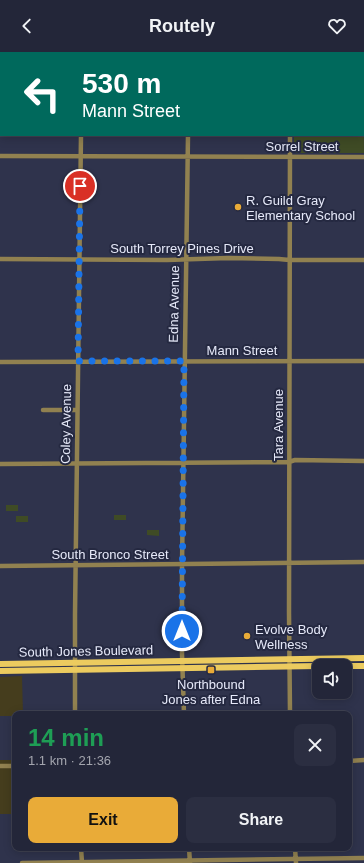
<!DOCTYPE html>
<html lang="en">
<head>
<meta charset="utf-8">
<style>
  :root { --surface:#232639; --page:#2b2e41; --text:#f1f3f6; --muted:#a3a5ae; --line:#404353; --accent:#e9ab38 }
  body { margin:0; font-family:Arial,sans-serif; background:var(--page); color:var(--text); height:100vh; display:flex; flex-direction:column; font-size:15px; white-space:nowrap }
  * { box-sizing:border-box; margin:0 }
  p { font-size:13px; color:var(--muted) }
  .icon { flex:none; width:22px; height:22px; fill:none; stroke:currentColor; stroke-width:2; stroke-linecap:round; stroke-linejoin:round }
  .map { position:relative; flex:1; overflow:hidden }
  .side { position:absolute; left:12px; top:659px; width:340px; height:140px; display:flex; flex-direction:column; background:var(--surface); border-radius:8px; box-shadow:0 2px 10px #0003,0 0 0 1px var(--line) }
  .side>* { flex:none }
  .top-card { position:absolute; left:0px; top:0px; width:364px; height:84px; box-shadow:0 2px 10px #0003,0 0 0 1px var(--line); background:#00695c; color:#fff; overflow:hidden }
  .controls { position:absolute; left:312px; top:607px; display:grid; gap:8px }
  .controls a { display:grid; place-items:center; width:40px; height:40px; border-radius:8px; background:var(--surface); box-shadow:0 2px 10px #0003,0 0 0 1px var(--line); font-size:20px }
  .pin { position:absolute; display:grid; place-items:center; width:34px; height:34px; color:#fff; margin:-17px; border:2px solid #fff; border-radius:50%; box-shadow:0 1px 4px #0007 }
  .me { position:absolute; width:44px; margin:-22px; rotate:0deg; stroke-linejoin:round; filter:drop-shadow(0 0 3px #0008) }
  .turn { display:flex; align-items:center; gap:14px; height:84px; padding:0 16px; font-size:18px }
  .turn .icon { width:52px; height:52px; stroke-width:2.5 }
  .turn b { display:block; font-size:28px; line-height:34px }
  .round { display:grid; place-items:center; flex:none; width:42px; height:42px; border-radius:8px; background:var(--page) }
  .headline { display:flex; align-items:center; justify-content:space-between; height:68px; padding:0 16px }
  h1 { font-size:24px; font-weight:600; line-height:30px; color:#1e9e55 }
  .button { display:flex; gap:8px; margin-top:auto; padding:8px 16px }
  .button a { flex:1; height:46px; border-radius:8px; background:var(--accent); color:#111; font-size:16px; font-weight:600; line-height:46px; text-align:center }
  .button a+a { background:var(--page); color:var(--text) }
  header { display:flex; justify-content:space-between; align-items:center; height:52px; padding:0 16px; background:var(--surface); font-size:18px; font-weight:600 }
  .map>svg:first-child { display:block }
  .green { fill:#3f4b25 }
  .sand { fill:#453d1d }
  .lines { fill:none; stroke-linecap:round; stroke-linejoin:round }
  .minor { stroke:#918150; stroke-width:4.5 }
  .major { stroke:#eccb5f; stroke-width:6 }
  .route { stroke:#1a73e8; stroke-width:7; stroke-dasharray:0 12.6 }
  .poi-dot { fill:#e9ab38; stroke:#252941; stroke-width:1.5 }
  .labels { text-anchor:middle; dominant-baseline:central; stroke-width:4; stroke-linejoin:round; paint-order:stroke }
  .street-label { font-size:13px; fill:#e6e9f9; stroke:#252941 }
  .poi-label { font-size:13px; fill:#e6e9f9; stroke:#252941; text-anchor:start }
</style>
</head>
<body>
<header><svg class="icon" aria-label="back" viewBox="0 0 24 24"><path d="M15 5l-7 7 7 7"/></svg>Routely<svg class="icon" aria-label="heart" viewBox="0 0 24 24"><path d="M12 20l-8-8c-3-5 5-10 8-4 3-6 11-1 8 4z"/></svg></header>
<div class="map">
<svg width="364" height="811" viewBox="0 0 364 811">
  <rect width="100%" height="100%" fill="#2f334c"/>
  <!-- green -->
  <path class="green" d="M363,5L364,101H294V83H363Z
    M6,453H18V459H6Z
    M114,463H126V468H114Z
    M16,464H28V470H16Z
    M147,478H159V484L147,483Z"/>
  <!-- sand -->
  <path class="sand" d="M22,624L23,662H15V664H0V625Z
    M286,660V662H142Z
    M0,708H15V762H0Z"/>
  <g class="lines">
    <!-- minor -->
    <path class="minor" d="M52,0L200,1
      M250,1H364
      M0,104L364,105
      M0,207L167,208L228,206L279,207L289,208H364
      M0,310L364,309
      M43,358H77
      M0,412L289,410L295,408L364,409
      M0,514L364,510
      M75,662V563L81,83
      M184,662L182,602V513L188,83
      M290,662L289,560L290,83
      M349,709L364,708
      M0,714H15
      M81,796L82,811
      M189,796L190,811
      M295,796L296,811
      M22,811L364,806"/>
    <!-- major -->
    <path class="major" d="M0,612L364,606
      M339,614H364
      M0,619L319,614"/>
  </g>
  <g class="lines">
    <!-- route -->
    <path class="route" d="M80,134L78,309H184L182,579"/>
  </g>
  <!-- markers -->
  <g class="poi-dot">
    <circle cx="238" cy="155" r="4"/>
    <circle cx="247" cy="584" r="4"/>
    <rect x="207" y="614" width="8" height="8" rx="2"/>
  </g>
  <g class="labels">
    <!-- street labels -->
    <g class="street-label">
      <text x="302" y="94">Sorrel Street</text>
      <text x="182" y="196">South Torrey Pines Drive</text>
      <text transform="translate(174 252) rotate(-89)">Edna Avenue</text>
      <text x="242" y="298">Mann Street</text>
      <text transform="translate(66 372) rotate(-89)">Coley Avenue</text>
      <text transform="translate(278 373) rotate(-90)">Tara Avenue</text>
      <text x="110" y="502">South Bronco Street</text>
      <text transform="translate(86 599) rotate(-1)">South Jones Boulevard</text>
    </g>
    <!-- poi labels -->
    <g class="poi-label">
      <text x="246" y="148">R. Guild Gray<tspan x="246" dy="15">Elementary School</tspan></text>
      <text x="255" y="577">Evolve Body<tspan x="255" dy="15">Wellness</tspan></text>
      <text x="211" y="632" text-anchor="middle">Northbound<tspan x="211" dy="15">Jones after Edna</tspan></text>
    </g>
  </g>
</svg>
<div class="controls">
<a><svg class="icon" aria-label="sound" viewBox="0 0 24 24"><path d="M4 9h4l5-4v14l-5-4H4zM17 9q2 3 0 6"/></svg></a>
</div>
<div class="pin" style="left:80px;top:134px;background:#d93025"><svg class="icon" aria-label="arrive" viewBox="0 0 24 24"><path d="M6 21V4h12l-3 4 3 4H6"/></svg></div>
<svg class="me" style="left:182px;top:579px" viewBox="-20 -20 40 40"><circle r="17" fill="#1a73e8" stroke="#fff" stroke-width="3"/><path d="M0-11L8 9 0 5-8 9z" fill="#fff"/></svg>
<div class="top-card">
<div class="turn"><svg class="icon" aria-label="left" viewBox="0 0 24 24"><path d="M17 20v-9H6M10 6l-5 5 5 5"/></svg><div><b>530 m</b>Mann Street</div></div>
</div>
<section class="side">
<div class="headline"><div><h1>14 min</h1><p>1.1 km · 21:36</p></div><a class="round"><svg class="icon" aria-label="close" viewBox="0 0 24 24"><path d="M6 6l12 12M18 6L6 18"/></svg></a></div>
<div class="button"><a>Exit</a><a>Share</a></div>
</section>
</div>
</body>
</html>
